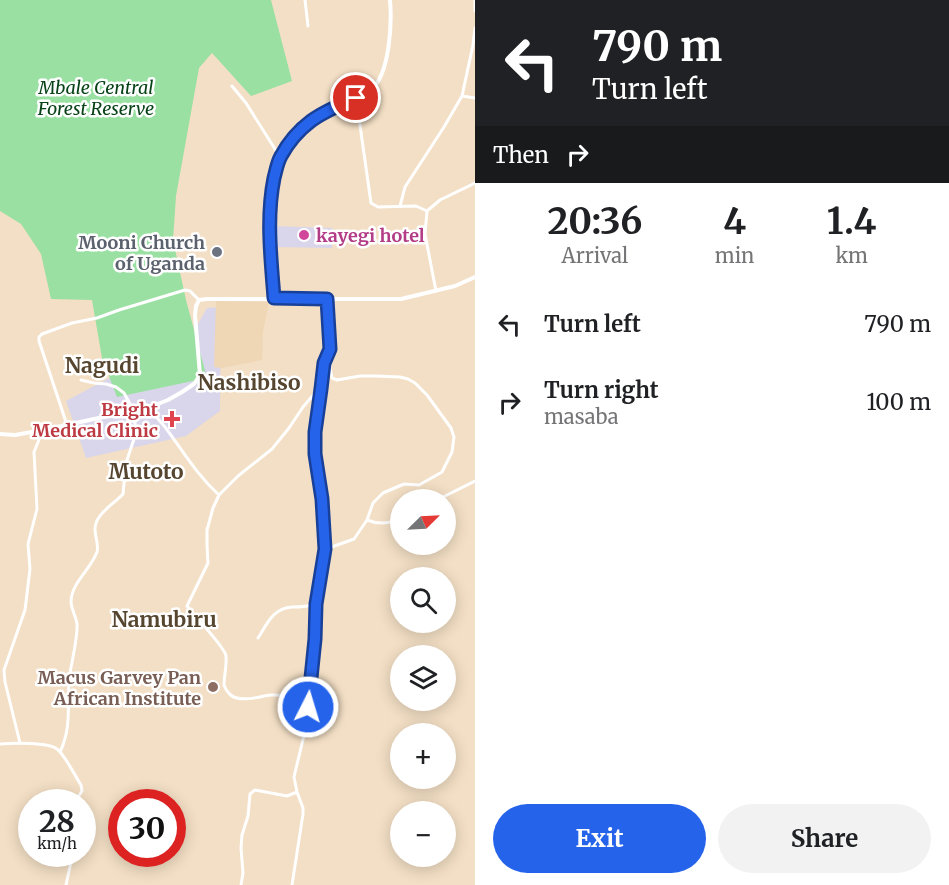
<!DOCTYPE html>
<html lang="en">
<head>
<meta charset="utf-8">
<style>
  :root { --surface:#fff; --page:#f2f2f2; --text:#202124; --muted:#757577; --accent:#2563eb }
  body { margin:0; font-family:Merriweather,serif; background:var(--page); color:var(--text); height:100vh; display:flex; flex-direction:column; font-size:22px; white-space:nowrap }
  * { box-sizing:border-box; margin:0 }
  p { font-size:20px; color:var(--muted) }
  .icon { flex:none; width:33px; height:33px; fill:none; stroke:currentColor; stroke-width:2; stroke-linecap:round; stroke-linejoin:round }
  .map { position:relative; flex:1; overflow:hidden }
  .side { display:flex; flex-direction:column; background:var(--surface); width:474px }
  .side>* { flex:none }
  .hud { background:#202124; color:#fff; overflow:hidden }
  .needle { width:39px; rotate:66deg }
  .buttons { position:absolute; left:390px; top:489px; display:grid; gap:12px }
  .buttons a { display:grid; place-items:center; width:66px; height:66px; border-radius:50%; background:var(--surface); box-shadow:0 3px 15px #0003; font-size:30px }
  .speed { position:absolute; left:18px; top:789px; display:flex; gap:12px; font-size:30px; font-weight:700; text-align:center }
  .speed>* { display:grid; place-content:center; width:78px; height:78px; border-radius:50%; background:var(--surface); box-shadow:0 3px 15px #0003; line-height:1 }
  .speed small { font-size:15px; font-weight:400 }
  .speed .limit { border:9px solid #d22; background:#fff; color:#111 }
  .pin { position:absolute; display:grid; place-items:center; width:51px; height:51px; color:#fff; margin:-26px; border:3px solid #fff; border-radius:50%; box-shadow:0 2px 6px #0007 }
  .me { position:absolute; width:66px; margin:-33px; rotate:5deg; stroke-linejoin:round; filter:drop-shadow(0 0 4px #0008) }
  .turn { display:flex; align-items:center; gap:21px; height:126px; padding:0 18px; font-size:27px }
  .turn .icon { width:78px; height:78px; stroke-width:2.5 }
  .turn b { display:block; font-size:42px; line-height:51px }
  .then { display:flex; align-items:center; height:57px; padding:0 18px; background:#0003; gap:12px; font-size:22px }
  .eta { display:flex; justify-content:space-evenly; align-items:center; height:102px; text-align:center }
  .eta b { font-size:36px; font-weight:700; line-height:42px }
  .primary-button { display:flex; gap:12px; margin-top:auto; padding:12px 18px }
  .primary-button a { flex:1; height:69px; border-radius:36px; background:var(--accent); color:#fff; font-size:24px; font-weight:700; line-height:69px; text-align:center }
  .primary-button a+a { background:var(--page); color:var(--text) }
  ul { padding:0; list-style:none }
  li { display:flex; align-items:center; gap:18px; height:78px; padding:0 18px }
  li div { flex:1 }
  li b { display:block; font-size:22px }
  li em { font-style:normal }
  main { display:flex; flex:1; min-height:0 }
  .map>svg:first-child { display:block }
  .commercial { fill:#d9d6eb }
  .built { fill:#efd6b5 }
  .green { fill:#9ae0a2 }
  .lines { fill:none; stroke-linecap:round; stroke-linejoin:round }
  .street { stroke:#fff; stroke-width:3 }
  .secondary { stroke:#fff; stroke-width:4 }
  .route-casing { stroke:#184099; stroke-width:15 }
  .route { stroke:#2563eb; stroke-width:10 }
  .hotel-dot { fill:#d1479c; stroke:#fff; stroke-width:2 }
  .worship-dot { fill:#6b7280; stroke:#fff; stroke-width:2 }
  .health-dot { fill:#e0444e; stroke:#fff; stroke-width:2 }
  .education-dot { fill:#8d6e63; stroke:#fff; stroke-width:2 }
  .labels { text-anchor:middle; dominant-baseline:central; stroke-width:5; stroke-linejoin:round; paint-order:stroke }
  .park-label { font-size:18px; font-style:italic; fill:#084318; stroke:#fff }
  .hotel-label { font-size:18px; font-weight:bold; fill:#b23c85; stroke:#fff; text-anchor:start }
  .worship-label { font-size:18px; font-weight:bold; fill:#5b616d; stroke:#fff; text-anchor:end }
  .health-label { font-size:18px; font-weight:bold; fill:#be3a42; stroke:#fff; text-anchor:end }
  .education-label { font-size:18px; font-weight:bold; fill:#785e54; stroke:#fff; text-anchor:end }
  .quarter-label { font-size:21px; font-weight:bold; fill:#56452f; stroke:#fff }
</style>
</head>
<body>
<main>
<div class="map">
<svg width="475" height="885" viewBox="0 0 475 885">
  <rect width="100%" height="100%" fill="#f3dfc5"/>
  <!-- commercial -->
  <path class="commercial" d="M273,226L333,228L332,248L273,247Z
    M221,307L220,411L186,436L86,458L66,401L128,368L188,341L207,308Z"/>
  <!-- built -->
  <path class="built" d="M216,301L269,302L263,332L262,360L221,368L214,367Z"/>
  <!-- green -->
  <path class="green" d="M0,0H271L292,81L251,96L212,53L199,68L176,196L173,240L186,300L207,378L117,397L102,358L92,300L51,299L41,254L21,224L0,211Z"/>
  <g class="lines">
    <!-- street -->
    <path class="street" d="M305,0L308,26
      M475,0V11
      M232,86L246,103L280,157
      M462,96L475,98
      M356,97L371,203L378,207L416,206L427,211
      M400,206L405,187L444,127L462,96L473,45L475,28
      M436,291L425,234L427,211L440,200L475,183
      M327,299L330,349V368L332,378L337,380L360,376H376L400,377L408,379L415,383L427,395L451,428L454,437L452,452L442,472L419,485L404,484L383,493L373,503L367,520
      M150,407C154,415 159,420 165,427C183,451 196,474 219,495
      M67,425L39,341V337L42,334L72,323L97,318L119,310L185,290L190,291L199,300
      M437,500L475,481
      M326,549L354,539L367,520C379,525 389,524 400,518
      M258,638C267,624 273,608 292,607C300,607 307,607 316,604
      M309,695C297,700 284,694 271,695C261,696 248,701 237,698C231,697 226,691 224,685C224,676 227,665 226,656C225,647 195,617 187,606L208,563L207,545V530L213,508L219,495L238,476L272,449L289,428L303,407L321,386
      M20,743L5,682L4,670L25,610L30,569L28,544L37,509L34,452L43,430
      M0,744C11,743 49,742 57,749C65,755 75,776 81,785L82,791L75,802
      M60,752C72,727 67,705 69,679C71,664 78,638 77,624C76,616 71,609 71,601C72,582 91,569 97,552C99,545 95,537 95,529C95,514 114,504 123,494L126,463L135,436V413L124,393L116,387L106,384L94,383L81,380
      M66,885L71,862L70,854
      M241,885L243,873L241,848L242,835L248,816L250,794L255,790L287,796L297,792
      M292,885L303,814V808L297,792L294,777L306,727L315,643L316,604L325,549L322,499L315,454V432L324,363L330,349"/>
    <!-- secondary -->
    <path class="secondary" d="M274,298C271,258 266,218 274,179C276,172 277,164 280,157C287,143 301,128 314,119C331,107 352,99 371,90C390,74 392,23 390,0
      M0,434L15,435L43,430L150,407L168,400L182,392L194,384L200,375L195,315L196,306L199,300L207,299H401L455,286L475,277"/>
  </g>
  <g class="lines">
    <defs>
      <path id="route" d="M308,707L315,639L316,604L325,549L322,499L315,454V432L321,389L324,363L330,349L327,299L274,298C271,258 266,218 274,178C276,171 277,163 281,156C288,143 299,130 311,121C324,111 340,105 356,98"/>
    </defs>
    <!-- route casing -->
    <use href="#route" class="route-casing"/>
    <!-- route -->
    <use href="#route" class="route"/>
  </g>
  <!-- markers -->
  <circle class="hotel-dot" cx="304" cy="235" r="6"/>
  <circle class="worship-dot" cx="217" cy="252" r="6"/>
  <path class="health-dot" d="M169 410h6v6h6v6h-6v6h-6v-6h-6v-6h6z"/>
  <circle class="education-dot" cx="213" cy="687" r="6"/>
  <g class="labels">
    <!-- park labels -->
    <g class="park-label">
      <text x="96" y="87">Mbale Central<tspan x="96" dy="21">Forest Reserve</tspan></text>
    </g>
    <!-- hotel labels -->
    <g class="hotel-label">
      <text x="316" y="235">kayegi hotel</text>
    </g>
    <!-- worship labels -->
    <g class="worship-label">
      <text x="205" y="242">Mooni Church<tspan x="205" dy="21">of Uganda</tspan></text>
    </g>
    <!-- health labels -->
    <g class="health-label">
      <text x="158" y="409">Bright<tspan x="158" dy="21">Medical Clinic</tspan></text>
    </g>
    <!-- education labels -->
    <g class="education-label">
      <text x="201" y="677">Macus Garvey Pan<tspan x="201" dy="21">African Institute</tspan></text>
    </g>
    <!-- quarter labels -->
    <g class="quarter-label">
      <text x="102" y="365">Nagudi</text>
      <text x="249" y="382">Nashibiso</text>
      <text x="146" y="471">Mutoto</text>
      <text x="164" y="619">Namubiru</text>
    </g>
  </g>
</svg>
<div class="buttons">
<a><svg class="needle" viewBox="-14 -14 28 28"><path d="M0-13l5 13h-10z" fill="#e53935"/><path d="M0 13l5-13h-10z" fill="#757577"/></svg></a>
<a><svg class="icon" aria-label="search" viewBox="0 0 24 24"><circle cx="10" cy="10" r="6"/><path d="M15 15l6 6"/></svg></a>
<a><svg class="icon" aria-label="layers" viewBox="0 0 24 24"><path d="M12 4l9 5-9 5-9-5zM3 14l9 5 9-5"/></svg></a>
<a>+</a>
<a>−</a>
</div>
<div class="speed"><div>28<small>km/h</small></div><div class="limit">30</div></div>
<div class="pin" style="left:356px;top:98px;background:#d93025"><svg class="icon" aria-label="arrive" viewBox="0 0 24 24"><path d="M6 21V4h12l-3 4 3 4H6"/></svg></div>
<svg class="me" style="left:308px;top:707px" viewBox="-20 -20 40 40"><circle r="17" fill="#2563eb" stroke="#fff" stroke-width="3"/><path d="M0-11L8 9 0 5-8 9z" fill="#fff"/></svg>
</div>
<section class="side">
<div class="hud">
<div class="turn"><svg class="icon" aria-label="left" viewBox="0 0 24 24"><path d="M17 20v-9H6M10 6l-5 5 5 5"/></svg><div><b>790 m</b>Turn left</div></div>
<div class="then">Then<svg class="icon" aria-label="right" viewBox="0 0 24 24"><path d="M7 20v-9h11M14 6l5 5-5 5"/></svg></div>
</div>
<div class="eta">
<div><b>20:36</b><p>Arrival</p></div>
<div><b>4</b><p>min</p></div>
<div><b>1.4</b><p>km</p></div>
</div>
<ul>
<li><svg class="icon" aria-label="left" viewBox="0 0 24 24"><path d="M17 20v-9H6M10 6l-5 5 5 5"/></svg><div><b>Turn left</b></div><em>790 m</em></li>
<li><svg class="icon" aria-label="right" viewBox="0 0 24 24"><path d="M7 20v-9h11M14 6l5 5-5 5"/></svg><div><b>Turn right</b><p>masaba</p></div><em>100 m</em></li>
</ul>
<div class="primary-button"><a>Exit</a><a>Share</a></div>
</section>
</main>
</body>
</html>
